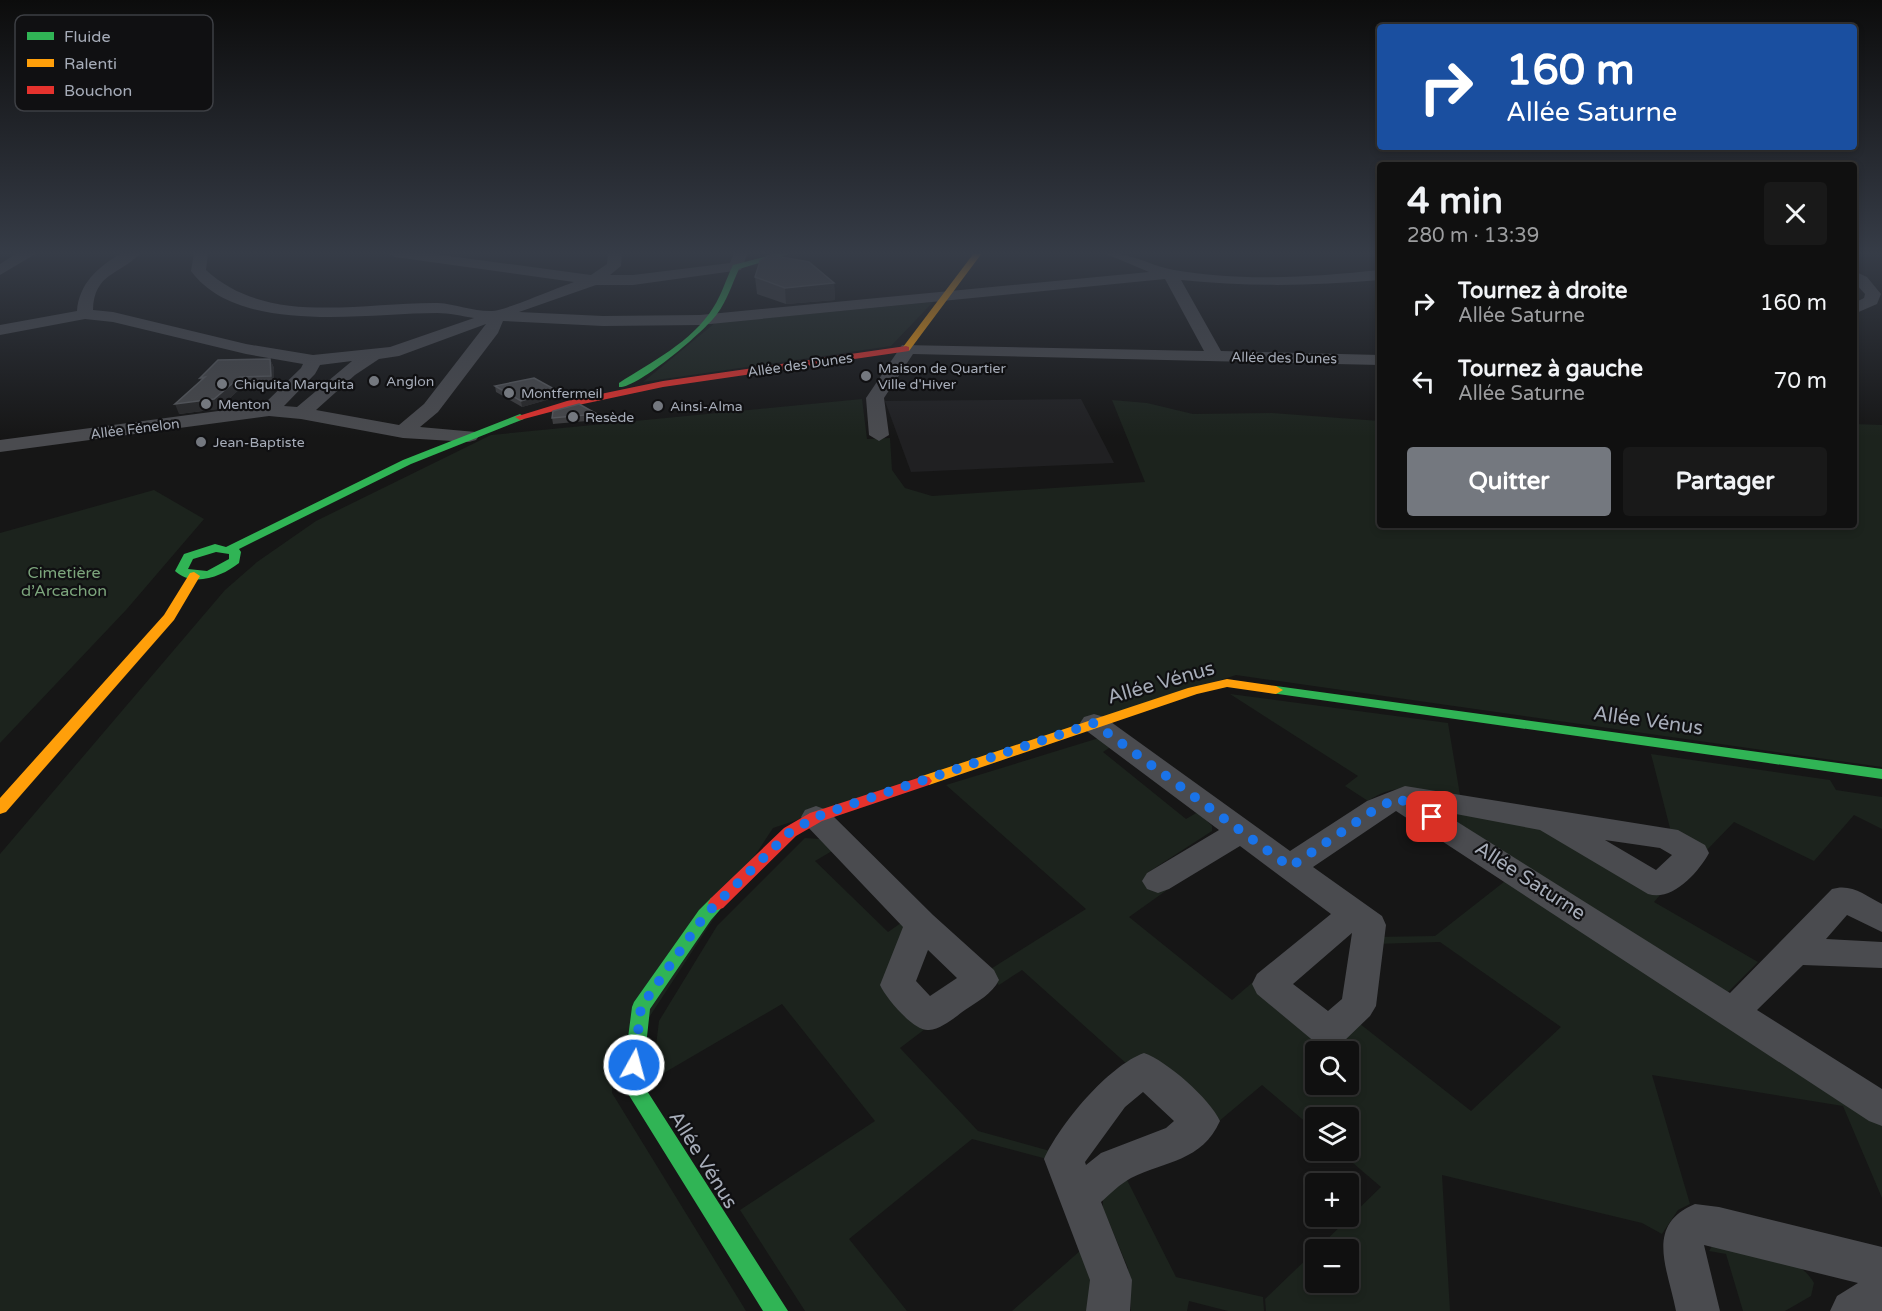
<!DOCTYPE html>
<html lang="fr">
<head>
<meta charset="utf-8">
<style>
  :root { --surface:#101010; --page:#191919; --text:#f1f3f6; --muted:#9c9d9f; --line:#303030; --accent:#74787f }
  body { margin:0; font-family:"Varela Round",sans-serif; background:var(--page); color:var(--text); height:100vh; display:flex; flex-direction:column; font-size:22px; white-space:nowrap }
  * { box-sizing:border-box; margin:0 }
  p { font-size:20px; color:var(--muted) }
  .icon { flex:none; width:33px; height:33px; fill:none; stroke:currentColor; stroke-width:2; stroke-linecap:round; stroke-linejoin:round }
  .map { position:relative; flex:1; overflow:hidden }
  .sheet { position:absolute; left:1377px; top:162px; width:480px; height:366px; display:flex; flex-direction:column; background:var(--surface); border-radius:6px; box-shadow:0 3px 9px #0003,0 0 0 2px var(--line) }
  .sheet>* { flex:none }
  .guide { position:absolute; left:1377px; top:24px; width:480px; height:126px; border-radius:6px; box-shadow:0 3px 9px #0003,0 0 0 2px var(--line); background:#1a4fa0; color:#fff; overflow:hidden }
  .controls { position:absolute; left:1305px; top:1041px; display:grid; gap:12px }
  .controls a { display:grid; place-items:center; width:54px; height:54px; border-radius:6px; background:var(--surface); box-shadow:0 3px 9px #0003,0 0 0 2px var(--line); font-size:30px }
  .pin { position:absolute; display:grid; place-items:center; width:51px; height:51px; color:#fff; margin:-26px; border-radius:12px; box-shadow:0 3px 9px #0006 }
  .me { position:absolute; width:66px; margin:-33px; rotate:7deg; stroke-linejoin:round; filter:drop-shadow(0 0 4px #0008) }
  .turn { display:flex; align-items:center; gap:21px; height:126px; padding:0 30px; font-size:27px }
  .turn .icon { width:78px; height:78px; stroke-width:2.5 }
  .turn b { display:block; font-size:42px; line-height:51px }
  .round { display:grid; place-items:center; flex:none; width:63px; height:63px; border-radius:6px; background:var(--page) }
  .head { display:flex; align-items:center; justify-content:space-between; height:102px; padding:0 30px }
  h1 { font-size:36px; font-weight:700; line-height:45px }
  .primary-button { display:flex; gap:12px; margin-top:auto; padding:12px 30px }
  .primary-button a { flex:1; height:69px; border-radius:6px; background:var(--accent); color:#fff; font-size:24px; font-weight:700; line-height:69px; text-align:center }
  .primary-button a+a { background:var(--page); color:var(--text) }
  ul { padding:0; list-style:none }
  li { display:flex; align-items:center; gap:18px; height:78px; padding:0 30px }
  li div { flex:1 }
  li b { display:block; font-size:22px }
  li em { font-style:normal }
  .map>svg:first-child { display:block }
  .built { fill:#202022 }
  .green { fill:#1c231d; fill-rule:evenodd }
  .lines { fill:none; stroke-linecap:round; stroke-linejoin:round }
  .street { fill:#4a4b4f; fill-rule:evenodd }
  .fast { fill:#30b455; fill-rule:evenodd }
  .slow { fill:#ff9f0a; fill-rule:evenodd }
  .jam { fill:#e5322d; fill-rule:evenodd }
  .wall { fill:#3c3c3e }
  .shaded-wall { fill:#282829 }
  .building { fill:#47484b; stroke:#56585c; stroke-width:1.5 }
  .route { stroke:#1a73e8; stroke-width:10; stroke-dasharray:0 18 }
  .poi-dot { fill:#74787f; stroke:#101012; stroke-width:2 }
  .labels { text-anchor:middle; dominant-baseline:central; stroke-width:4.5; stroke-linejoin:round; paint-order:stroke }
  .far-street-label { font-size:14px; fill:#a6acb8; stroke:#101012 }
  .far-poi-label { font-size:14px; fill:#a6acb8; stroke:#101012; text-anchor:start }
  .park-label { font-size:16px; fill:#7ca57c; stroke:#101012 }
  .near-street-label { font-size:20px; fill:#a6acb8; stroke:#101012 }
  .key { fill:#101012; stroke:#3d3f44; stroke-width:1.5 }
  .key-label { font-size:16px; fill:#a6acb8 }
</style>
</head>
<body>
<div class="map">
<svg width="1882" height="1311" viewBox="0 0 1882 1311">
  <rect width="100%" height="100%" fill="#161616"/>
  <!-- built -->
  <path class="built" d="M1081,399L1114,463L911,472L885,401Z"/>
  <!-- green -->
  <path class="green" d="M933,302L891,346L643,382L715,323Z
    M862,399L867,439L890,438L892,470L905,488L932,496L1145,482L1112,400L1147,403L1193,414L1272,413L1380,421V525H1854V424L1882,425V767L1236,675L773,828L612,1074V1093L746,1311H0V854L225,590L257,562L316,521L491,435Z
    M154,490L204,519L126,610L0,743V533Z
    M1230,694L1448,723L1460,795C1428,790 1397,780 1368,801L1345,786L1358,776Z
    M1099,738L1112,746L1103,752L1186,819L1198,812L1212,826V831L1147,873L1167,890L1129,917L1232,1000L1253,982L1328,1042L1355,1020L1471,1111L1561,1027L1440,942L1375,944L1374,937L1435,936L1509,878L1882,1125V1198L1843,1106L1652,1075L1690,1204L1678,1210L1662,1234L1642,1223L1442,1175L1450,1311H1266L1265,1299L1316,1250V1282H1348V1250H1316L1381,1187L1339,1151L1348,1150V1118H1316L1315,1130L1262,1085L1218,1122L1128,1065L1022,970L999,985L986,972L1086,909L946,785ZM1316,1052H1348V1084H1316Z
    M1651,754L1830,780L1836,790L1882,797V829L1854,815L1814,861L1734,822L1704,853L1671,832Z
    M1442,809L1545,830L1660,895L1654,902L1758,962L1724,996L1438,811Z
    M805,838L820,839L832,851L815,861L888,932L901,923L910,931L884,986L929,1026L900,1048L978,1131L1050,1151L1047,1159L972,1139L849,1239L907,1311H805L740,1210L875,1121L782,1004L657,1077L653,1071L659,1021L717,926Z
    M1126,1178L1176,1277L1263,1297L1264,1311H1228L1189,1301L1187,1311H1131L1128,1268L1103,1208V1190Z
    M1714,1243C1745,1250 1797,1252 1814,1283L1811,1296L1785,1311H1743L1726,1254L1709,1251Z
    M1081,1250L1090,1270L1092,1311H1012Z"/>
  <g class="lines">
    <!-- street -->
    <path class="street" d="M17,253H37L0,275V264Z
      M122,253H140C121,275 94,272 93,310L113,312L246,344L313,355L390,347L474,318C462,316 449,313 437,313C367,313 239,336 191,271L194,253H208L206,270C268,327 362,302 438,303C456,304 475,312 493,311C509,309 556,288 574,282L395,257L388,253H427L591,275L607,264L608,253H622L621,266L610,275H633L730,263L734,253H748L741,270L633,285H596L519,312L603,316L700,315L1149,272L1104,253C1133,253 1148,265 1174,270C1242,282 1312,277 1380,270V280C1313,286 1248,287 1181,280L1221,351L1380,355V365L913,354L884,398L889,435L879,441L869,435L866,398L902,345L1204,351L1165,279L700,325L603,326L503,321L498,333L438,412L420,427L476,432L479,436L476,440L469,442L403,438L301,419L269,416L0,452V440L263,405L301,368L303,364L246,354L113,322L85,319L0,335V325L77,311C79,283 99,266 122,253ZM486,324L424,404L399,425L316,410L355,375L379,359L399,356ZM352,361L297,407L284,406L315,374L320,365Z
      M1854,271L1867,277L1881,294L1877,304L1854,314V303L1864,298L1865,294L1854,282Z
      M1094,714L1104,717L1290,851L1367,801L1405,786L1678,830L1705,845L1709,853C1698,873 1672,902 1648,894L1540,830L1440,811L1730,993L1832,889C1851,883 1865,895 1882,904V932L1847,915L1826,939L1882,942V968L1803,965L1757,1010L1882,1089V1126L1869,1121L1396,811L1313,867L1382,916L1386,925L1376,1006L1370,1016L1342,1043L1329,1047L1316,1043L1257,994L1252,984L1257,974L1331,914L1240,846L1169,889L1158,893L1147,889L1142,881L1147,873L1219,830L1084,729L1080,723L1084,717ZM1605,840L1660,848L1672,855L1656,870ZM1352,933L1342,999L1328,1011L1293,984Z
      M816,806L827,810L933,915L994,970L999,980C992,994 978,1001 965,1010C955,1017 942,1029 929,1030C914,1032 886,998 880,985L903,927L805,824L801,817L805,810ZM928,950L957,978L930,996L916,981Z
      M1144,1053C1167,1061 1210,1099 1220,1121C1202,1161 1166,1161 1131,1178C1120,1184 1110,1194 1101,1202L1132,1280L1130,1311H1086L1090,1280L1044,1159C1060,1124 1108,1066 1144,1053ZM1143,1092L1174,1121L1166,1128L1101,1153L1086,1165L1085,1162L1125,1107Z
      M1695,1204L1719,1207L1882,1247V1311H1830L1837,1296L1858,1283L1704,1245L1720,1311H1676C1668,1269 1644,1225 1695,1204Z"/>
    <!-- fast -->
    <path class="fast" d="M779,253H792L739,269C732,284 727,301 717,314C705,331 637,389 619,387V383C651,362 692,342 713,308C722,294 726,279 733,265Z
      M520,414L525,417L524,419L411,464L239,549L241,552L239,563C223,576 193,588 175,571L184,554L215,544L226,547L403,460ZM216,552L229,554V559L207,571L188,569L193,559Z
      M1276,686L1882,769V779L1271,693L1269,690L1271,687Z
      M717,896L723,898L726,903L711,920L650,1009L642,1083L788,1311H763L622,1084L632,1007L634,1002L699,910L711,898Z"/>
    <!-- slow -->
    <path class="slow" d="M974,253H982L909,351H903V347Z
      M194,572L200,576L174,620L6,812L0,814V798L164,615L190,573Z
      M1227,679L1276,686L1283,690L1276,694L1227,687L1197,694L929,785H919L916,781L919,777L1188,688Z"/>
    <!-- jam -->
    <path class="jam" d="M906,346L909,347V351L663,387L569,407L520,420L515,417L567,401L663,381Z
      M924,776L929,777L932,781L929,785L822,821L796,836L723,908L717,910L711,908L708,903L711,898L784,828L810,813Z"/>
  </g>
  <!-- wall -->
  <path class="wall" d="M755,277L834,283L835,300L786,304L757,294Z
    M270,359L274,368V385L243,386L218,409L179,414L201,381L200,378Z
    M495,386L557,397L522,407L496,392Z
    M597,414L598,420L553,424L552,418Z"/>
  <!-- shaded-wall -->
  <path class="shaded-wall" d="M834,283L835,300L786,304L785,288Z
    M270,359L274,368V385L271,376Z
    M240,377L243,386L218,409L179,414L175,404Z
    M556,390L557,397L522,407L521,401Z"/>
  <!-- building -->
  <path class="building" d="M770,255L809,262L834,283L785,288L755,277L760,261Z
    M270,359L271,376L240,377L214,399L175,404L205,377L200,378L218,360Z
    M534,378L556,390L521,401L495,386Z
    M579,404L597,414L552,418L553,411Z"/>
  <!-- sky -->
  <linearGradient id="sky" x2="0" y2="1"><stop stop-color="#0c0c0c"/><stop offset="0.58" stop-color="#363c47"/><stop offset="1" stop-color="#363c47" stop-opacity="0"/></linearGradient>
  <rect width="1882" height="437" fill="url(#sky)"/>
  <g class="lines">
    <!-- route -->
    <path class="route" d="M634,1065L641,1007L705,915L790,832L816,817L846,806L1094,723L1290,867L1377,808L1398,798L1432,817"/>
  </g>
  <!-- markers -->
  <g class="poi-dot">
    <circle cx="866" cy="376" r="6"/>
    <circle cx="374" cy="381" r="6"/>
    <circle cx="222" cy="384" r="6"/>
    <circle cx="509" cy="393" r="6"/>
    <circle cx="206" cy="404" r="6"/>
    <circle cx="658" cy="406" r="6"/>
    <circle cx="573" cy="417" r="6"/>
    <circle cx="201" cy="442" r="6"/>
  </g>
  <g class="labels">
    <!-- far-street labels -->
    <g class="far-street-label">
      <text transform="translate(1284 358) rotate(1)">Allée des Dunes</text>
      <text transform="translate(800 365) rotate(-8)">Allée des Dunes</text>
      <text transform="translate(135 429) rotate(-7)">Allée Fénelon</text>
    </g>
    <!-- far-poi labels -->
    <g class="far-poi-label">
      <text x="878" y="368">Maison de Quartier<tspan x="878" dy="16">Ville d'Hiver</tspan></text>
      <text x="386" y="381">Anglon</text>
      <text x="234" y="384">Chiquita Marquita</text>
      <text x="521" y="393">Montfermeil</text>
      <text x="218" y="404">Menton</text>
      <text x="670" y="406">Ainsi-Alma</text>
      <text x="585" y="417">Resède</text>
      <text x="213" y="442">Jean-Baptiste</text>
    </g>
    <!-- park labels -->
    <g class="park-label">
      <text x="64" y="573">Cimetière<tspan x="64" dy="18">d’Arcachon</tspan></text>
    </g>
    <!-- near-street labels -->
    <g class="near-street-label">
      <text transform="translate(1161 683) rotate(-16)">Allée Vénus</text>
      <text transform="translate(1648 721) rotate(8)">Allée Vénus</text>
      <text transform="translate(1530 881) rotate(33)">Allée Saturne</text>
      <text transform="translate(703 1160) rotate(58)">Allée Vénus</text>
    </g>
  </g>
  <!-- legend -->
  <rect x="15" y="15" width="198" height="96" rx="9" class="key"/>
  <rect x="27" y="32" width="27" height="8" fill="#30b455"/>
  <rect x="27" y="59" width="27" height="8" fill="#ff9f0a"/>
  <rect x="27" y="86" width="27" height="8" fill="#e5322d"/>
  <g class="key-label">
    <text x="64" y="42">Fluide</text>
    <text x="64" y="69">Ralenti</text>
    <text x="64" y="96">Bouchon</text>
  </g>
</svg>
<div class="controls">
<a><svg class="icon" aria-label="search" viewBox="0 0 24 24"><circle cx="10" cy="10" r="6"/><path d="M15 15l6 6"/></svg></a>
<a><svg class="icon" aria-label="layers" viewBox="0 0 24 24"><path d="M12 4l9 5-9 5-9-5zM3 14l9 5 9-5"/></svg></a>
<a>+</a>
<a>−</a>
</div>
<div class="pin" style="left:1432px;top:817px;background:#d93025"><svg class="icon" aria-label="arrive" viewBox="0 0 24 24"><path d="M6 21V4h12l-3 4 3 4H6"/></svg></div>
<svg class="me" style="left:634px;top:1065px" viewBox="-20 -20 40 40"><circle r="17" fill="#1a73e8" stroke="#fff" stroke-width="3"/><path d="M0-11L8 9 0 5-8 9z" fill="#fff"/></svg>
<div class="guide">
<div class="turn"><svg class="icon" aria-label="right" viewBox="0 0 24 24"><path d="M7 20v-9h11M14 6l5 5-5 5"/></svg><div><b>160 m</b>Allée Saturne</div></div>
</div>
<section class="sheet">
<div class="head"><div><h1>4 min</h1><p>280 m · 13:39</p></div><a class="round"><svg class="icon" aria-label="close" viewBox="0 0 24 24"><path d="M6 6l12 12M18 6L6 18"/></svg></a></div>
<ul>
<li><svg class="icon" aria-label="right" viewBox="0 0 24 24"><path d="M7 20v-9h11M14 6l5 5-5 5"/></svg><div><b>Tournez à droite</b><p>Allée Saturne</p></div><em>160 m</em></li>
<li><svg class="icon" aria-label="left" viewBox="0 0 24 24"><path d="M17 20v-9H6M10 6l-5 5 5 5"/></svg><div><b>Tournez à gauche</b><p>Allée Saturne</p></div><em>70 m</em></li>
</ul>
<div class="primary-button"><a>Quitter</a><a>Partager</a></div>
</section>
</div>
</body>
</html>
